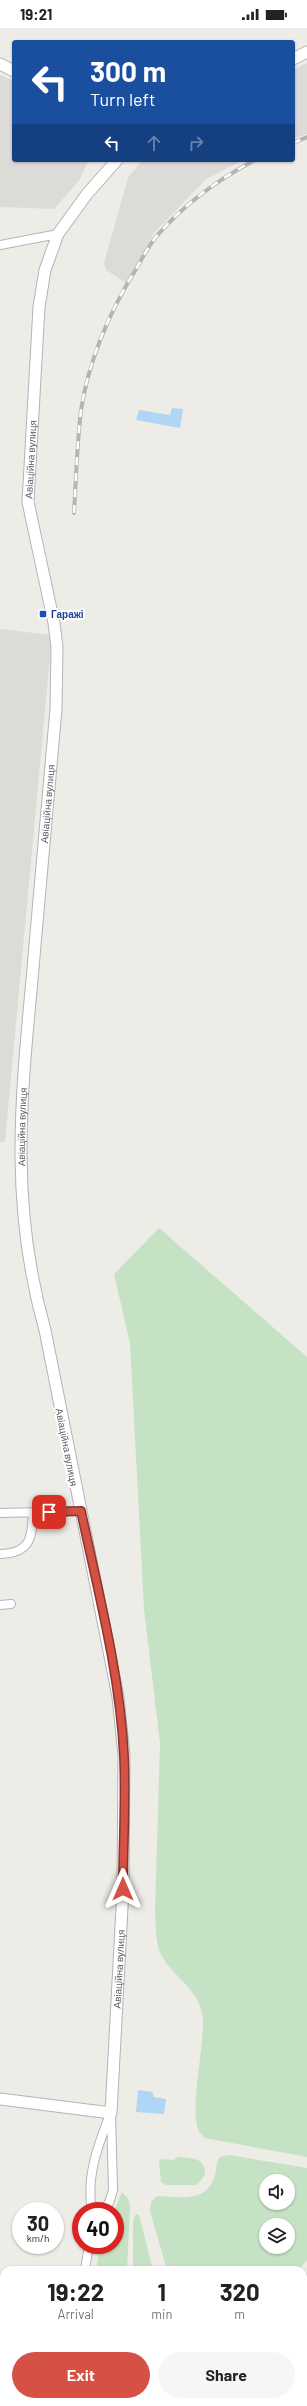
<!DOCTYPE html>
<html lang="en">
<head>
<meta charset="utf-8">
<style>
  :root { --surface:#fff; --page:#f6f6f6; --text:#222; --muted:#767676; --accent:#d55145 }
  body { margin:0; font-family:Barlow,sans-serif; background:var(--page); color:var(--text); height:100vh; display:flex; flex-direction:column; font-size:15px; white-space:nowrap }
  * { box-sizing:border-box; margin:0 }
  p { font-size:13px; color:var(--muted) }
  .icon { flex:none; width:22px; height:22px; fill:none; stroke:currentColor; stroke-width:2; stroke-linecap:round; stroke-linejoin:round }
  .map { position:relative; flex:1; overflow:hidden }
  .panel { position:absolute; left:0px; top:2238px; width:307px; height:140px; display:flex; flex-direction:column; background:var(--surface); border-radius:12px 12px 0 0; box-shadow:0 1px 3px #0004 }
  .panel>* { flex:none }
  .top-card { position:absolute; left:12px; top:12px; width:283px; height:122px; border-radius:4px; box-shadow:0 1px 3px #0004; background:#1a4fa0; color:#fff; overflow:hidden }
  .buttons { position:absolute; left:259px; top:2146px; display:grid; gap:8px }
  .buttons a { display:grid; place-items:center; width:36px; height:36px; border-radius:50%; background:var(--surface); box-shadow:0 1px 3px #0004; font-size:20px }
  .speed { position:absolute; left:12px; top:2174px; display:flex; gap:8px; font-size:20px; font-weight:700; text-align:center }
  .speed>* { display:grid; place-content:center; width:52px; height:52px; border-radius:50%; background:var(--surface); box-shadow:0 1px 3px #0004; line-height:1 }
  .speed small { font-size:10px; font-weight:400 }
  .speed .limit { border:6px solid #d22; background:#fff; color:#111 }
  .pin { position:absolute; display:grid; place-items:center; width:34px; height:34px; color:#fff; margin:-17px; border-radius:8px; box-shadow:0 2px 6px #0006 }
  .me { position:absolute; width:44px; margin:-22px; rotate:0deg; stroke-linejoin:round; filter:drop-shadow(0 0 3px #0008) }
  .turn { display:flex; align-items:center; gap:14px; height:84px; padding:0 12px; font-size:18px }
  .turn .icon { width:52px; height:52px; stroke-width:2.5 }
  .turn b { display:block; font-size:28px; line-height:34px }
  .lanes { display:flex; align-items:center; height:38px; padding:0 12px; background:#0003; justify-content:center; gap:20px; direction:ltr }
  .lanes .off { opacity:.35 }
  .eta { display:flex; justify-content:space-evenly; align-items:center; height:68px; text-align:center }
  .eta b { font-size:24px; font-weight:700; line-height:28px }
  .primary-button { display:flex; gap:8px; margin-top:auto; padding:8px 12px }
  .primary-button a { flex:1; height:46px; border-radius:24px; background:var(--accent); color:#fff; font-size:16px; font-weight:700; line-height:46px; text-align:center }
  .primary-button a+a { background:var(--page); color:var(--text) }
  .status { display:flex; justify-content:space-between; align-items:center; height:28px; padding:0 20px; background:var(--surface); direction:ltr }
  .status svg { height:11px; fill:currentColor }
  .map>svg:first-child { display:block }
  .industrial { fill:#dddbd8 }
  .green { fill:#c5e2c5; fill-rule:evenodd }
  .water { fill:#afd6f5 }
  .lines { fill:none; stroke-linecap:round; stroke-linejoin:round }
  .taxiway { stroke:#d0d0cd; stroke-width:23 }
  .runway { stroke:#d0d0cd; stroke-width:58 }
  .street-casing { stroke:#b3b5b9; stroke-width:10 }
  .secondary-casing { stroke:#b2b4b8; stroke-width:13 }
  .street { stroke:#fff; stroke-width:8 }
  .secondary { stroke:#fff; stroke-width:11 }
  .rail-casing { stroke:#b3b4b4; stroke-width:4 }
  .rail { stroke:#fff; stroke-width:2.5; stroke-dasharray:8; stroke-linecap:butt }
  .route-casing { stroke:#8a352d; stroke-width:10 }
  .route { stroke:#d55145; stroke-width:7 }
  .transit-dot { fill:#1a4fb4; stroke:#fff; stroke-width:1.5 }
  .labels { text-anchor:middle; dominant-baseline:central; stroke-width:4; stroke-linejoin:round; paint-order:stroke }
  .street-label { font-size:10px; fill:#5d6064; stroke:#fff }
  .transit-label { font-size:10px; font-weight:bold; fill:#164399; stroke:#fff; text-anchor:start }
</style>
</head>
<body>
<div class="status"><b>19:21</b><svg viewBox="0 0 49 12"><path d="M0 12V9h3v3zM5 12V6h3v6zM10 12V3h3v9zM15 12V0h3v12zM26 1h20v11H26zM47 4h2v5h-2z"/></svg></div>
<div class="map">
<svg width="307" height="2378" viewBox="0 0 307 2378">
  <rect width="100%" height="100%" fill="#eeece6"/>
  <!-- industrial -->
  <path class="industrial" d="M307,35V106L293,111V42Z
    M0,47L14,53V132H89L79,153L54,181L0,179Z
    M142,132H244L206,151L154,205L126,255L106,242L104,235L128,150Z
    M0,601L52,607L5,1114H0Z"/>
  <!-- green -->
  <path class="green" d="M159,1200L307,1329V2129L205,2110C203,2108 199,2104 198,2101C190,2078 204,2019 203,1992C202,1965 177,1951 164,1932C155,1919 156,1899 155,1884L160,1715L144,1581L130,1315L114,1246Z
    M229,2127L307,2140V2232L299,2242H167L150,2183L151,2174L157,2168C178,2169 206,2175 214,2150C217,2142 215,2137 220,2129ZM266,2153H288V2175H266ZM266,2197H288V2219H266Z
    M179,2129C193,2130 206,2130 205,2147L197,2157H166L161,2154L159,2131L173,2132Z
    M122,2164L129,2172L130,2180L127,2242H96L100,2217H115L114,2183Z
    M137,2186L139,2187L153,2242H133V2194L135,2187Z
    M307,2343V2378H267L270,2374H303V2344Z
    M82,2374H185L181,2378H79Z"/>
  <!-- water -->
  <path class="water" d="M172,380L183,381L180,400L136,392L139,382L170,387Z
    M138,2062L152,2064L154,2069L166,2071L164,2086L136,2084Z"/>
  <g class="lines">
    <!-- taxiway -->
    <path class="taxiway" d="M303,2293L307,2290"/>
    <!-- runway -->
    <path class="runway" d="M303,2288L307,2283
      M225,2378L229,2374"/>
    <defs>
      <path id="street" d="M0,217L58,206
        M0,1485L81,1483
        M0,1526C30,1525 32,1511 33,1485
        M0,1577L11,1576
        M92,2183C86,2150 97,2120 109,2089
        M101,2183L109,2175L113,2162L111,2085
        M85,2242L89,2217
        M53,2378L57,2374"/>
      <g id="secondary">
        <path d="M293,31L307,24"/>
        <path d="M0,36L14,43"/>
        <path id="s1" d="M0,2071L111,2085L123,1861L124,1727L118,1669L107,1613L45,1302C9,1175 21,1070 33,941C40,854 48,767 56,681L57,619L54,595L28,474L39,279L45,242L58,206L87,166L117,132"/>
      </g>
    </defs>
    <!-- street casing -->
    <use href="#street" class="street-casing"/>
    <!-- secondary casing -->
    <use href="#secondary" class="secondary-casing"/>
    <!-- street -->
    <use href="#street" class="street"/>
    <!-- secondary -->
    <use href="#secondary" class="secondary"/>
    <defs>
      <path id="rail" d="M293,115L307,109
        M74,485C76,451 77,416 81,382C89,331 109,285 136,241C142,231 148,219 155,210C183,177 217,152 255,132"/>
    </defs>
    <!-- rail casing -->
    <use href="#rail" class="rail-casing"/>
    <!-- rail -->
    <use href="#rail" class="rail"/>
  </g>
  <g class="lines">
    <defs>
      <path id="route" d="M49,1484L81,1483C98,1563 120,1646 124,1728C126,1772 123,1817 123,1861"/>
    </defs>
    <!-- route casing -->
    <use href="#route" class="route-casing"/>
    <!-- route -->
    <use href="#route" class="route"/>
  </g>
  <!-- markers -->
  <rect class="transit-dot" x="39" y="582" width="8" height="8" rx="2"/>
  <g class="labels">
    <!-- street labels -->
    <g class="street-label">
      <text stroke="none"><textPath href="#s1" startOffset="1780">Авіаційна вулиця</textPath></text>
      <text stroke="none"><textPath href="#s1" startOffset="1432">Авіаційна вулиця</textPath></text>
      <text stroke="none"><textPath href="#s1" startOffset="1108">Авіаційна вулиця</textPath></text>
      <text transform="translate(67 1419) rotate(79)">Авіаційна вулиця</text>
      <text stroke="none"><textPath href="#s1" startOffset="256">Авіаційна вулиця</textPath></text>
    </g>
    <!-- transit labels -->
    <g class="transit-label">
      <text x="51" y="586">Гаражі</text>
    </g>
  </g>
</svg>
<div class="buttons">
<a><svg class="icon" aria-label="sound" viewBox="0 0 24 24"><path d="M4 9h4l5-4v14l-5-4H4zM17 9q2 3 0 6"/></svg></a>
<a><svg class="icon" aria-label="layers" viewBox="0 0 24 24"><path d="M12 4l9 5-9 5-9-5zM3 14l9 5 9-5"/></svg></a>
</div>
<div class="speed"><div>30<small>km/h</small></div><div class="limit">40</div></div>
<div class="pin" style="left:49px;top:1484px;background:#d93025"><svg class="icon" aria-label="arrive" viewBox="0 0 24 24"><path d="M6 21V4h12l-3 4 3 4H6"/></svg></div>
<svg class="me" style="left:123px;top:1861px" viewBox="-20 -20 40 40"><path d="M0-17L14 15 0 8-14 15z" fill="#d55145" stroke="#fff" stroke-width="4"/></svg>
<div class="top-card">
<div class="turn"><svg class="icon" aria-label="left" viewBox="0 0 24 24"><path d="M17 20v-9H6M10 6l-5 5 5 5"/></svg><div><b>300 m</b>Turn left</div></div>
<div class="lanes"><svg class="icon" aria-label="left" viewBox="0 0 24 24"><path d="M17 20v-9H6M10 6l-5 5 5 5"/></svg><svg class="icon off" aria-label="ahead" viewBox="0 0 24 24"><path d="M12 20V5M6 11l6-6 6 6"/></svg><svg class="icon off" aria-label="right" viewBox="0 0 24 24"><path d="M7 20v-9h11M14 6l5 5-5 5"/></svg></div>
</div>
<section class="panel">
<div class="eta">
<div><b>19:22</b><p>Arrival</p></div>
<div><b>1</b><p>min</p></div>
<div><b>320</b><p>m</p></div>
</div>
<div class="primary-button"><a>Exit</a><a>Share</a></div>
</section>
</div>
</body>
</html>
